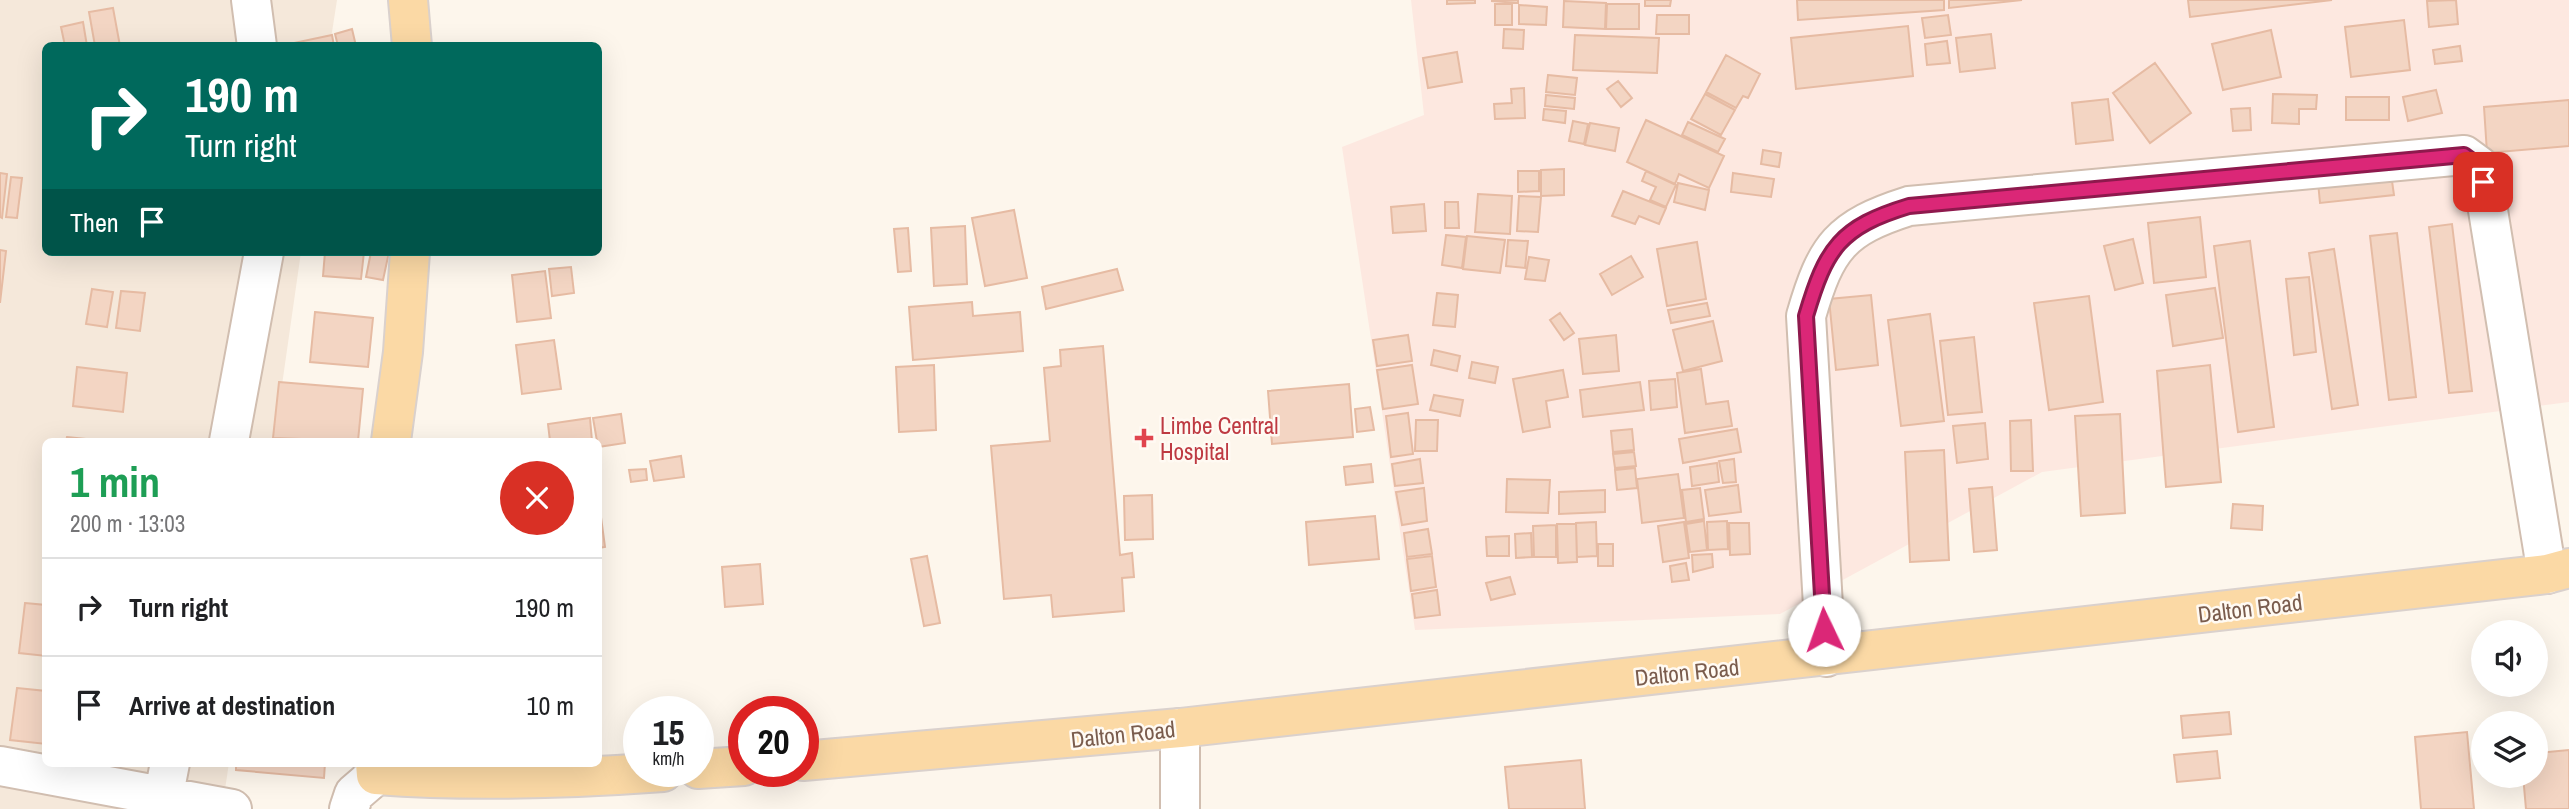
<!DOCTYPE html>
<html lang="en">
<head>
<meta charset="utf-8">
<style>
  :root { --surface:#fff; --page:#f2f2f2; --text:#202124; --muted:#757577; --line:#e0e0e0 }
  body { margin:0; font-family:"Archivo Narrow",sans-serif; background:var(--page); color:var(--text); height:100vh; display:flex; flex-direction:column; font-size:26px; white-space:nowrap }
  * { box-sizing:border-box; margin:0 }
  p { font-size:23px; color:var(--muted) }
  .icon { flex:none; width:38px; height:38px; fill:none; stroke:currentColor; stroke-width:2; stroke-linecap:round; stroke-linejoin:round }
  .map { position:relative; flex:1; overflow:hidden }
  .drawer { position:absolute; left:42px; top:438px; width:560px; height:329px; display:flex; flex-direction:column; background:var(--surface); border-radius:10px; box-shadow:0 7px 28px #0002 }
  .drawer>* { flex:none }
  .banner { position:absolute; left:42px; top:42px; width:560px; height:214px; border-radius:10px; box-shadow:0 7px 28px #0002; background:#00695c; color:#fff; overflow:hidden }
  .controls { position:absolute; left:2471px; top:620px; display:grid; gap:14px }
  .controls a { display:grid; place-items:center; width:77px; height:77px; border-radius:50%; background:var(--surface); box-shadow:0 7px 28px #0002; font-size:35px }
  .speed { position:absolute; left:623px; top:696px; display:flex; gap:14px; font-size:35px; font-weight:700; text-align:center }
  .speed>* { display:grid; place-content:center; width:91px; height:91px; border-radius:50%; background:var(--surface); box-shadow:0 7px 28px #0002; line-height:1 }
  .speed small { font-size:18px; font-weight:400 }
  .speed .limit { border:10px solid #d22; background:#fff; color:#111 }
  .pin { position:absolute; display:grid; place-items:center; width:60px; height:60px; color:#fff; margin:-30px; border-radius:14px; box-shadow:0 4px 10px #0006 }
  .me { position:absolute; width:77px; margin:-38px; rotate:357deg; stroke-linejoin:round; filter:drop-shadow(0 0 5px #0008) }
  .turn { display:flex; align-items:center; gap:24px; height:147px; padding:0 28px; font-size:32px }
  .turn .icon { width:91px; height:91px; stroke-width:2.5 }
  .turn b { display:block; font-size:49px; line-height:60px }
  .then { display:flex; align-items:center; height:66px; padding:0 28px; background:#0003; gap:14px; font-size:26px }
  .round { display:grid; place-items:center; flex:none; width:74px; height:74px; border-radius:37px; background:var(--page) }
  .head { display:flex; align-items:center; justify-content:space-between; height:119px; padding:0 28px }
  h1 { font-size:42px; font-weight:700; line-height:52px; color:#1e9e55 }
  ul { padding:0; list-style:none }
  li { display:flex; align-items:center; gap:21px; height:98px; padding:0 28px; border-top:2px solid var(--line) }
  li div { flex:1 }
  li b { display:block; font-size:26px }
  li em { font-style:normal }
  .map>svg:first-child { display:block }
  .residential { fill:#f5e8da }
  .commercial { fill:#fde8e0 }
  .building { fill:#f3d5c3; stroke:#e6bba3; stroke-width:2 }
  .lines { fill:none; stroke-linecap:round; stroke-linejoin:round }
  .minor-casing { stroke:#d1beb0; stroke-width:42 }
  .major-casing { stroke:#dad1cd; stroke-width:42 }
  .minor { stroke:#fff; stroke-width:38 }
  .major { stroke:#fbd9a5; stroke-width:38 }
  .route-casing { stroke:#8e194d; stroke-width:18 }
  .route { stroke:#db2777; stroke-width:12 }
  .health-dot { fill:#e0444e; stroke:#fffaf3; stroke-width:2.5 }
  .labels { text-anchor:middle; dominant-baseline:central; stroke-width:5; stroke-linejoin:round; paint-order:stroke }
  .health-label { font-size:23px; fill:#be3a42; stroke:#fffaf3; text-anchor:start }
  .street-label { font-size:23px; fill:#7a5c4d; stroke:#fffaf3 }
</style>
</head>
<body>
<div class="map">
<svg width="2569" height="809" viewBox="0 0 2569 809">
  <rect width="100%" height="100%" fill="#fdf6ec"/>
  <!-- residential -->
  <path class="residential" d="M0,0H337L330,45L46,46V252H301L274,441H46V763H229L222,809H0Z"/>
  <!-- commercial -->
  <path class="commercial" d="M1411,0H2569V402L2042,472L1780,614L1415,630L1342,147L1424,115Z"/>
  <!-- building -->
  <path class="building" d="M1447,0H1475V3L1447,4Z
    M1492,0H1518V3L1492,1Z
    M1645,0H1671L1670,6H1645Z
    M1797,0H1944V10L1798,20Z
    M1949,0H2022L1949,8Z
    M2188,0H2332L2190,17Z
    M2456,0L2458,24L2429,27L2427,1Z
    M1564,1L1606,3L1605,29L1563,27Z
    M1495,4H1512V25H1495Z
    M1607,4H1639V29H1606Z
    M1519,5L1547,7L1546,25L1519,24Z
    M113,8L120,46H95L89,12Z
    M1657,15H1689V34H1656Z
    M1948,15L1951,35L1925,38L1922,18Z
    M2404,20L2410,70L2351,77L2345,27Z
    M83,22L87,46H65L61,27Z
    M1908,26L1913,76L1796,89L1791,38Z
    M352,29L356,46H338L335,34Z
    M1504,29L1524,30L1523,49L1503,48Z
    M2271,30L2281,77L2223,90L2212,44Z
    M1991,34L1995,68L1960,72L1956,38Z
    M332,35L334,46H289V44Z
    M1575,35L1659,38L1657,73L1573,70Z
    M1947,41L1950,63L1927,65L1925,44Z
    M2460,46L2462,61L2435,64L2433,50Z
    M1457,52L1462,82L1428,88L1423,58Z
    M1726,55L1760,74L1748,98L1743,96L1736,108L1706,92Z
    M2155,63L2191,113L2150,143L2113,93Z
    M1548,75L1577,78L1575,95L1546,92Z
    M1618,81L1632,98L1621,107L1607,89Z
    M1524,88L1525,118L1495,119L1494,104L1512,103L1511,89Z
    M2436,90L2442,113L2408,121L2403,97Z
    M1705,94L1735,110L1721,135L1691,119Z
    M2273,94L2317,95L2316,109H2299V124L2272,123Z
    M1546,95L1575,98L1574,109L1545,106Z
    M2346,97H2389V120H2346Z
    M2108,99L2113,140L2076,144L2072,103Z
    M2569,100V146L2487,153L2484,107Z
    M2250,108L2251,130L2233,131L2231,109Z
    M1544,109L1566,111L1565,123L1543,120Z
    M1646,120L1724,156L1709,188L1679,174L1675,184L1627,162Z
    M1573,121L1588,124L1584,144L1569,141Z
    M1688,122L1725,139L1718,152L1682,135Z
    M1590,123L1619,128L1615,151L1585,145Z
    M1763,150L1781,153L1779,167L1761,164Z
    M1564,169V195L1541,196V170Z
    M1518,171H1539V191L1518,192Z
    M1646,171L1676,185L1666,207L1650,200L1656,187L1642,181Z
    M0,173L7,174L2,218L0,217Z
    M1733,173L1774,179L1771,197L1731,192Z
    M2391,174L2394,195L2320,203L2318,182Z
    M11,177L22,178L17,218L6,217Z
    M1678,183L1709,190L1705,210L1674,202Z
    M1623,191L1666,208L1659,224L1639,216L1635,224L1612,216Z
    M1478,194L1512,196L1510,234L1475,232Z
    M1519,196L1541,197L1538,232L1517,231Z
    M1445,202H1458L1459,228H1445Z
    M1424,204L1426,231L1393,233L1391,207Z
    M1014,210L1027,278L985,286L972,218Z
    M2200,217L2206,277L2154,283L2148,223Z
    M2452,224L2472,391L2449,393L2429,227Z
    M965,226L967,284L934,286L931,228Z
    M908,228L911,271L898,272L894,229Z
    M2397,233L2416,397L2389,400L2370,236Z
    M1446,235L1466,237L1462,268L1442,265Z
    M1467,236L1505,240L1500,273L1463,269Z
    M2133,239L2143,283L2115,290L2104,246Z
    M1508,240L1528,241L1525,268L1506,266Z
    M2250,241L2274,427L2238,432L2214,246Z
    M1697,242L1706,299L1667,306L1657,249Z
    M2334,249L2358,405L2332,409L2309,253Z
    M0,250L6,251L0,303Z
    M325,252H364L361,279L323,276Z
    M371,252H389L383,280L366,277Z
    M1631,256L1643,277L1612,295L1600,274Z
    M1529,257L1549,260L1545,281L1525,279Z
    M571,267L574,293L552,296L549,269Z
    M1117,269L1123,290L1046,309L1042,287Z
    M545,271L551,318L517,322L512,275Z
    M2309,277L2316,352L2294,355L2286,279Z
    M2215,288L2223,338L2173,346L2166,295Z
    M92,289L113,292L107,327L86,324Z
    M121,291L145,293L140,331L116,328Z
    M1437,293L1458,295L1455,327L1433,325Z
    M1871,295L1878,365L1836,370L1829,299Z
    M2089,296L2103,402L2049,410L2034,303Z
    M972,302L973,316L1020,312L1023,351L913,360L909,307Z
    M1707,303L1710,316L1671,323L1668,310Z
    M315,312L373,318L368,367L310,362Z
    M1560,313L1574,333L1564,340L1550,320Z
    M1930,314L1944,421L1901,426L1888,320Z
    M1713,321L1722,361L1683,371L1673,330Z
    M1408,335L1412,361L1377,366L1373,340Z
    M1616,335L1619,371L1583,374L1579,339Z
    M1974,337L1982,412L1948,415L1940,341Z
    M554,340L561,389L522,394L516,345Z
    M1103,346L1120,555L1132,553L1134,577L1122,578L1124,611L1053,617L1051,595L1004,599L991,446L1050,441L1044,368L1061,366L1060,350Z
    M1434,350L1460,356L1457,371L1431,365Z
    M1472,362L1498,367L1495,383L1469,378Z
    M934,365L936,430L899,432L896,367Z
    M1412,365L1418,404L1383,409L1377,370Z
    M2210,365L2221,482L2166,487L2157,371Z
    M77,367L127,373L123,412L73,406Z
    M1701,369L1706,404L1728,401L1732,426L1685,433L1677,373Z
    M1563,370L1568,397L1546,401L1550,427L1523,432L1513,379Z
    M1675,379L1677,407L1651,410L1649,381Z
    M279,382L363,389L358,441L273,438Z
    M1640,382L1644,410L1583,417L1580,390Z
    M1349,384L1353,437L1272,444L1268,391Z
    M1434,395L1463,400L1460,416L1430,410Z
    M1370,407L1374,430L1357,432L1355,409Z
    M1408,413L1413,454L1391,457L1386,416Z
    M621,414L625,443L598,447L593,418Z
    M2120,414L2125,513L2081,516L2075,416Z
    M590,418L592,441H550L548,424Z
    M1416,420H1438L1437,451H1415Z
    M2031,420L2033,471H2011L2010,421Z
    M1985,423L1988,459L1957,463L1953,426Z
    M1632,429L1634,450L1613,452L1611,431Z
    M1737,429L1741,452L1683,463L1679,439Z
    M67,437L105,441H66Z
    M1944,450L1949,560L1910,562L1905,452Z
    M1634,452L1636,466L1615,468L1613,454Z
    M681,456L684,477L654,481L650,461Z
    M1420,459L1423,483L1395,486L1392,464Z
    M1734,459L1736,482L1723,483L1719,461Z
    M1717,463L1719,482L1692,486L1690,467Z
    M1371,464L1373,482L1346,485L1344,467Z
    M1635,468L1637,488L1617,490L1615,470Z
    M646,469L647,480L631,482L629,470Z
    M1678,474L1684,518L1642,523L1637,479Z
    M1507,479L1550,480L1548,513L1506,512Z
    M1738,485L1741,512L1709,516L1705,490Z
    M1992,487L1997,550L1974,552L1969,489Z
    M1424,488L1427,521L1402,525L1396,492Z
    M1700,488L1704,519L1686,522L1682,490Z
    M1605,490V512L1559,514V492Z
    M598,495L605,547L598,548Z
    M1152,495L1153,539L1125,540L1124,496Z
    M2233,504L2263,506L2262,530L2231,528Z
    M1375,516L1379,559L1309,565L1306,522Z
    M1704,521L1707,550L1690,552L1686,524Z
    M1727,521L1728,549L1708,550L1707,522Z
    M1596,522L1597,556L1577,557L1576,523Z
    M1684,522L1689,558L1663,562L1658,526Z
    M1729,523H1749L1750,554L1730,555Z
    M1557,524H1576L1577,562L1558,563Z
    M1556,525V557H1534L1533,526Z
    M1428,529L1432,554L1407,557L1404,533Z
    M1531,533L1532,557L1516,558L1515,534Z
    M1509,536V556H1487L1486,537Z
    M1598,544H1613V566H1598Z
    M1712,554L1713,567L1693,572L1692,555Z
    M927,556L940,623L924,626L911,559Z
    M1432,556L1436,587L1411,591L1407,559Z
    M1686,563L1689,580L1672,582L1670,566Z
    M760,564L763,604L725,607L722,567Z
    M1510,577L1515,594L1491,600L1486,583Z
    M1437,590L1440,615L1415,618L1412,594Z
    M25,603L46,605V656L19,653Z
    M17,688L46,691V744L10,740Z
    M2229,712L2231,734L2183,738L2181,716Z
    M2467,732L2474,809H2421L2415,737Z
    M2569,750V809H2526L2523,775H2536V753Z
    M2217,751L2220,778L2177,782L2174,755Z
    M1581,760L1585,809H1509L1505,767Z
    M236,763H325L324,778L236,770Z"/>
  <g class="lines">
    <defs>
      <path id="minor" d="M251,0L257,46
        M229,441L264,252
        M1826,657L1806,316C1826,247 1840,228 1909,206L2464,155L2479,166L2486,198L2547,574
        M1180,728V809
        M0,766L232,809
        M161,809L170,763
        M349,809L354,794L376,775"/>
      <path id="major" d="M408,0L412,46
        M391,441L403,352L410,252
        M803,761L1180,728L2547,574L2569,568
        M375,763L376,775C473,782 567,779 663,772
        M698,769L744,766"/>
    </defs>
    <!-- minor casing -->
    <use href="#minor" class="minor-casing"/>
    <!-- major casing -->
    <use href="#major" class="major-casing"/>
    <!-- minor -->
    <use href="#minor" class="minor"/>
    <!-- major -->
    <use href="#major" class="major"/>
  </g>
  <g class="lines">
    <defs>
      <path id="route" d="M1824,630L1806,316C1826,248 1840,227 1909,206L2464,155L2479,166L2483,182"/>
    </defs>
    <!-- route casing -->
    <use href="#route" class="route-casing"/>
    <!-- route -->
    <use href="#route" class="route"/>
  </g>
  <!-- markers -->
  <path class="health-dot" d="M1140.5 427.5h7v7h7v7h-7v7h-7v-7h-7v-7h7z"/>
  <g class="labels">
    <!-- health labels -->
    <g class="health-label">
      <text x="1160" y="425">Limbe Central<tspan x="1160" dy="26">Hospital</tspan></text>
    </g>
    <!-- street labels -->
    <g class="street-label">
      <text transform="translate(2250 608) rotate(-7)">Dalton Road</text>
      <text transform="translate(1687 672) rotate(-6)">Dalton Road</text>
      <text transform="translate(1123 734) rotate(-6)">Dalton Road</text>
    </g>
  </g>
</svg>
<div class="controls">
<a><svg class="icon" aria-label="sound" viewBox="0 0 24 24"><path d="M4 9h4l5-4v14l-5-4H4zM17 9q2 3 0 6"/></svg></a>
<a><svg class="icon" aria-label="layers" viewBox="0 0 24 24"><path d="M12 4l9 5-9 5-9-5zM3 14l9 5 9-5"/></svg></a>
</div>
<div class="speed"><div>15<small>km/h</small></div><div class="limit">20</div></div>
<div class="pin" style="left:2483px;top:182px;background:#d93025"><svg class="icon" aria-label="arrive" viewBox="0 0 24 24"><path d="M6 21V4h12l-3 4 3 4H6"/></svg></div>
<svg class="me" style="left:1824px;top:630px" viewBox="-20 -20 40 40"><circle r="19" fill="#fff"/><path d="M0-13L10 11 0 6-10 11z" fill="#db2777"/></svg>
<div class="banner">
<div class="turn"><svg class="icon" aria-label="right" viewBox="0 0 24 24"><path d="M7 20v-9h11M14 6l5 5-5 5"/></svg><div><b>190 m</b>Turn right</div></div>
<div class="then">Then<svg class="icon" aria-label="arrive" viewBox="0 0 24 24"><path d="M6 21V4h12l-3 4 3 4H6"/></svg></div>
</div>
<section class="drawer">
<div class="head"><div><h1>1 min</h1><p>200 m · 13:03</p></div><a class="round" style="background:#d93025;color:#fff"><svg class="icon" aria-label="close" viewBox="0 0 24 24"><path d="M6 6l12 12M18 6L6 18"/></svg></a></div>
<ul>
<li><svg class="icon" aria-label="right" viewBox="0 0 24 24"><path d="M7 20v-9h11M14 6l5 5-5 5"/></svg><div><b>Turn right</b></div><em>190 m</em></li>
<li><svg class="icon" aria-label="arrive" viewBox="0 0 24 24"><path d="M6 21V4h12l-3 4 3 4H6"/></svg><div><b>Arrive at destination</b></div><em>10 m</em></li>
</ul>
</section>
</div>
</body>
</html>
